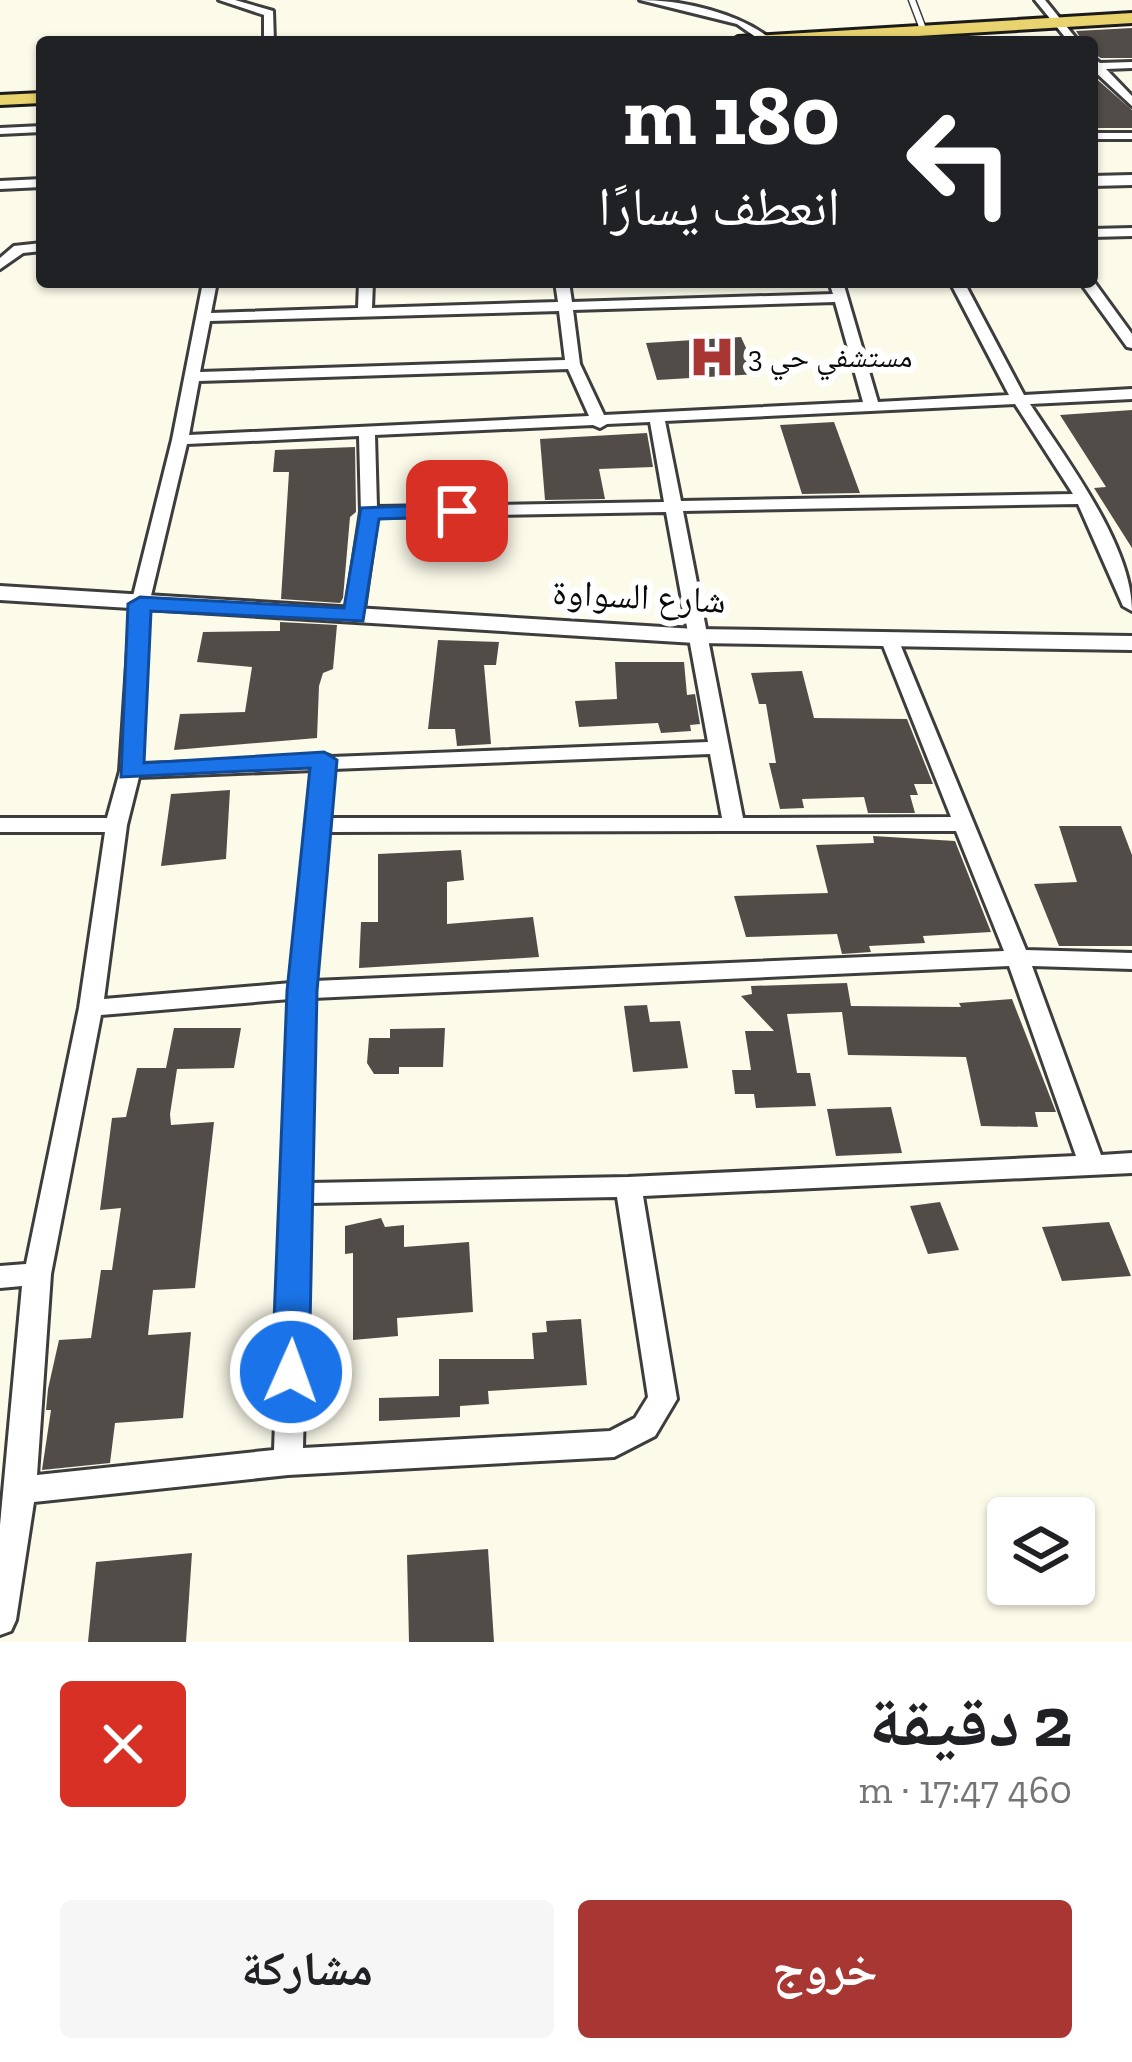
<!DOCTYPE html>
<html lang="ar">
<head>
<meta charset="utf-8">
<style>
  :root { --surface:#fff; --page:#f6f6f6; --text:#202124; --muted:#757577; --accent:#a83734 }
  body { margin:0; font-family:"Zilla Slab","Noto Naskh Arabic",serif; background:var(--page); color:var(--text); direction:rtl; height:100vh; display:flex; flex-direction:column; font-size:45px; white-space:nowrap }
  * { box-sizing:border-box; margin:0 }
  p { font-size:39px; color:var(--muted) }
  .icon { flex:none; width:66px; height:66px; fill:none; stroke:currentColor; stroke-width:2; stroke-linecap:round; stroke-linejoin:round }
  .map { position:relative; height:1642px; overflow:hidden; direction:ltr }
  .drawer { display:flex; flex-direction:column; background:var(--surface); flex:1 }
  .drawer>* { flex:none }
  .banner { position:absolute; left:36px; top:36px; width:1062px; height:252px; border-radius:12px; box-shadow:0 3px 9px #0004; direction:rtl; background:#202124; color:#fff; overflow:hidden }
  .buttons { position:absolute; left:987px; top:1497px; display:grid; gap:24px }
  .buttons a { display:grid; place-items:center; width:108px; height:108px; border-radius:12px; background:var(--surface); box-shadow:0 3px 9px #0004; font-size:60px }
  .pin { position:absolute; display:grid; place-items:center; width:102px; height:102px; color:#fff; margin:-51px; border-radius:24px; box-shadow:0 6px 18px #0006 }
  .me { position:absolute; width:132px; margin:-66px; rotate:2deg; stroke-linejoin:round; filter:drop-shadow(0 0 9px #0008) }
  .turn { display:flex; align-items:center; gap:42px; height:252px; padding:0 60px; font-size:54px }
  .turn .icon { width:156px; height:156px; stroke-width:2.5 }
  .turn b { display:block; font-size:84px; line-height:102px }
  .round { display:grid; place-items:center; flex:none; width:126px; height:126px; border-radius:12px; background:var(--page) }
  .overview { display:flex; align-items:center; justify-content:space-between; height:204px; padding:0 60px }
  h1 { font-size:72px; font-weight:700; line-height:90px }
  .action { display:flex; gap:24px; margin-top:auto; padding:24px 60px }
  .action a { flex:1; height:138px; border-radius:12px; background:var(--accent); color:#fff; font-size:48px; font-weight:700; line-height:138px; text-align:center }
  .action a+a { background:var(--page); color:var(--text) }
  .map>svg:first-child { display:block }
  .building { fill:#514c48 }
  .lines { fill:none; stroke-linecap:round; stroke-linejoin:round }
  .service-casing { stroke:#3d3d3d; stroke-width:9 }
  .minor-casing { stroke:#3d3d3d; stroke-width:6 }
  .tertiary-casing { stroke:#3d3d3d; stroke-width:6 }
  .primary-casing { stroke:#1b1b1b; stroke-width:6 }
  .service { stroke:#fff; stroke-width:6 }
  .minor { fill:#fff; fill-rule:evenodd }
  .tertiary { fill:#fff; fill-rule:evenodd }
  .primary { fill:#e8d36e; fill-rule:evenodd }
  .route { fill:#1a73e8; stroke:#114b97; stroke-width:3 }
  .labels { text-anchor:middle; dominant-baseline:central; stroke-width:12; stroke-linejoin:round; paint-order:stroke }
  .far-poi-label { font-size:30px; fill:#0a0a0a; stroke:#fff; text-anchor:start }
  .street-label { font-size:36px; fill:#0a0a0a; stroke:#fff }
</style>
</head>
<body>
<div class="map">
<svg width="1132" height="1642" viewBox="0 0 1132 1642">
  <rect width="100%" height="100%" fill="#fcfae9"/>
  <!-- building -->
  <path class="building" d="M1132,28V58H1101L1092,53V42H1083L1076,31Z
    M1092,75L1132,110V128H1092Z
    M741,337L758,374L657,380L646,343Z
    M1132,410V548L1094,488L1106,487L1060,415Z
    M834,422L860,493L802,494L780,425Z
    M647,433L653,467L599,469L605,499L545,500L540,439Z
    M355,447L356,512L350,517L343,598L340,603L281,599L289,472H273L275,450Z
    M280,622L337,625L333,669L323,673L319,686L317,738L174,750L180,714L245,712L252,667L197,662L203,632L280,631Z
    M438,640L499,642L496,665H484L491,744L457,746L455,729H428Z
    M615,662H684L687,695L695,694L700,724L690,725L691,731L661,733L658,723L579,727L575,701L617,699Z
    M802,671L814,718L907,719L933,784H914L918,795H910L915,813H868L864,797L802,799L804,808L780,809L769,763H776L766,704H759L751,673Z
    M230,790L226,859L161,866L171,794Z
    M1059,826H1121L1132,855V946H1059L1034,884L1077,882Z
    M873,836L955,841L991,932L923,936L925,943L869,946L871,952L842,954L837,934L746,937L734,896L828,893L816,845L874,843Z
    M461,850L464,880L447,882V924L533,917L539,957L359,968L361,922H378V854Z
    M847,983L851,1006L961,1007L959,1003L1012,999L1056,1112H1035L1038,1127L981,1126L966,1057L848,1055L842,1012L787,1014L797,1073H810L816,1106L756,1108L754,1094H735L732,1070H751L745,1031H774L741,996L752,994L751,986Z
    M647,1005L650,1022L680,1021L688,1068L633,1072L624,1006Z
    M174,1028H241L234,1068L177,1069L170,1114L171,1125L214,1122L195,1288L153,1290L148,1335L191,1332L183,1418L115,1423L110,1463L42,1470L51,1410H46L48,1389L59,1340L91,1338L101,1270H112L121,1208L100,1210L112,1118L126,1117L137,1068H166Z
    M445,1028L443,1067H399V1074H374L367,1063L369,1038H390V1029Z
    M891,1107L902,1153L836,1156L827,1109Z
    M940,1202L959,1250L928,1254L910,1206Z
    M381,1218L385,1227L404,1225V1247L469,1242L473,1312L397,1318L398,1336L353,1340V1253L345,1254V1226Z
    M1109,1222L1131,1276L1062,1281L1042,1227Z
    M581,1319L587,1385L488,1391L489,1404L460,1406V1417L379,1421V1398L439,1396V1359H534L532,1333L547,1332L546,1321Z
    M488,1549L494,1642H409L407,1555Z
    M192,1553L186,1642H88L96,1562Z"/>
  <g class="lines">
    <defs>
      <path id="service" d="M912,0L923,29"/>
      <path id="minor" d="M219,0H235L273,11L274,42H264V15Z
        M640,0C683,0 739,13 772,40L763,42L737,24Z
        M1035,0H1045L1079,42H1069Z
        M847,39L852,40L853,42H842Z
        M1092,57L1100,63L1132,62V68L1106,69L1132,96V106L1092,69Z
        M42,126V132L0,134V128Z
        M1092,133H1132V139H1092Z
        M42,179V187L0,189V181Z
        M1132,228V236L1092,237V229Z
        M42,243V251L23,253L0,269V258L14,246Z
        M1092,279L1132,334V348L1127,347L1080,282Z
        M203,282H217L211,313L358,308L359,282H373L372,308L558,302L555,282H569L572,302L833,294L829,282H843L878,402L1009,395L950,282H964L1024,395L1132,389V399L1030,404C1066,459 1132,545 1132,611L1123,606L1078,504L683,511L743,818L951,817L882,643L884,639H898L1026,950L1132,953V969L1032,966L1101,1155L1132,1153V1173L643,1196L677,1399L655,1436L614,1457L288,1475L34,1502L16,1620L11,1631L0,1635V1525L22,1286L0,1288V1266L26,1264L79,1008L105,832H0V818H107L120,771L131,604L172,440ZM835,302L863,402L604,415L580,364L573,310ZM559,311L565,360L200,372L210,321ZM568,369L589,416L189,435L199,381ZM1015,404L1073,494L681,501L665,421ZM650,422L664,502L377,507L375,435L593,425L600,428L607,424ZM359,436L361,512L345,616L348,620H360L363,616L377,517L666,512L708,742L332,757L324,754L316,758L141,764L149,604L187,444ZM710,754L722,818H329L333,769ZM313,770L291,983L104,999L127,825L139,777ZM728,831H956L1004,951L314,981L328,832ZM1009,966L1076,1156L628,1177L309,1183L313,998ZM290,999L274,1450L37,1475L51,1274L101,1015ZM617,1197L648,1397L635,1418L610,1431L303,1448L309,1203Z"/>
      <path id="tertiary" d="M1132,175V185L1092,186V176Z
        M0,586L695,629L1132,636V650L695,643L0,600Z"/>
      <path id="primary" d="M1132,13V23L818,42H730L738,37Z
        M42,93V103L0,105V95Z"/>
    </defs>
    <!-- service casing -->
    <use href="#service" class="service-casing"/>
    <!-- minor casing -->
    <use href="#minor" class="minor-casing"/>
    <!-- tertiary casing -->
    <use href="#tertiary" class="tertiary-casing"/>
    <!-- primary casing -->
    <use href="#primary" class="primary-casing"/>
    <!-- service -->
    <use href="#service" class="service"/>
    <!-- minor -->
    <use href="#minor" class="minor"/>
    <!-- tertiary -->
    <use href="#tertiary" class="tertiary"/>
    <!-- primary -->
    <use href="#primary" class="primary"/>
  </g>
  <!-- route -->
  <path class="route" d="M457,504L467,511L464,516L379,519L363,621L151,611L144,763L324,752L337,760L317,991L309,1372L304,1384L291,1388L278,1384L272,1372L287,991L310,768L121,777L128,604L140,597L344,608L361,508Z"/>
  <!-- icons -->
  <defs>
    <symbol id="hospital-bare" viewBox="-9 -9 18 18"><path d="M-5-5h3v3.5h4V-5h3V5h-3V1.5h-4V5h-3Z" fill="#a83734" stroke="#fff" stroke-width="2.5" paint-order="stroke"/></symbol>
  </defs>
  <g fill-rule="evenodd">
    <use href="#hospital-bare" x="679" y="324" width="66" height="66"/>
  </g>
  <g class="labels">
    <!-- far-poi labels -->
    <g class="far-poi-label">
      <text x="748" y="357">مستشفي حي 3</text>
    </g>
    <!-- street labels -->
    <g class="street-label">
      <text transform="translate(639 596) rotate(3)">شارع السواوة</text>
    </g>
  </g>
</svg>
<div class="buttons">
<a><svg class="icon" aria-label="layers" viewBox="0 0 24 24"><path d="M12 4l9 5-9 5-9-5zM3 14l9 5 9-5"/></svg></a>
</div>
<div class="pin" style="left:457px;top:511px;background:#d93025"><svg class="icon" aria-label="arrive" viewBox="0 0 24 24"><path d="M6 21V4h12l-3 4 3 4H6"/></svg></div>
<svg class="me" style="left:291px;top:1372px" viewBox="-20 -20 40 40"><circle r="17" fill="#1a73e8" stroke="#fff" stroke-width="3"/><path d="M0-11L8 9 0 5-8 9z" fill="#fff"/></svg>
<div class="banner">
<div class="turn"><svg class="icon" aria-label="left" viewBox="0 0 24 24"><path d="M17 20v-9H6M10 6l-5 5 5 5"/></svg><div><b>180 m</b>انعطف يسارًا</div></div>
</div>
</div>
<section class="drawer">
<div class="overview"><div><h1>2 دقيقة</h1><p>460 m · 17:47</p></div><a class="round" style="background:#d93025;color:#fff"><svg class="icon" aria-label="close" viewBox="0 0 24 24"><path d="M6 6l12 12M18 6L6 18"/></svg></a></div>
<div class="action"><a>خروج</a><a>مشاركة</a></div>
</section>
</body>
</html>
